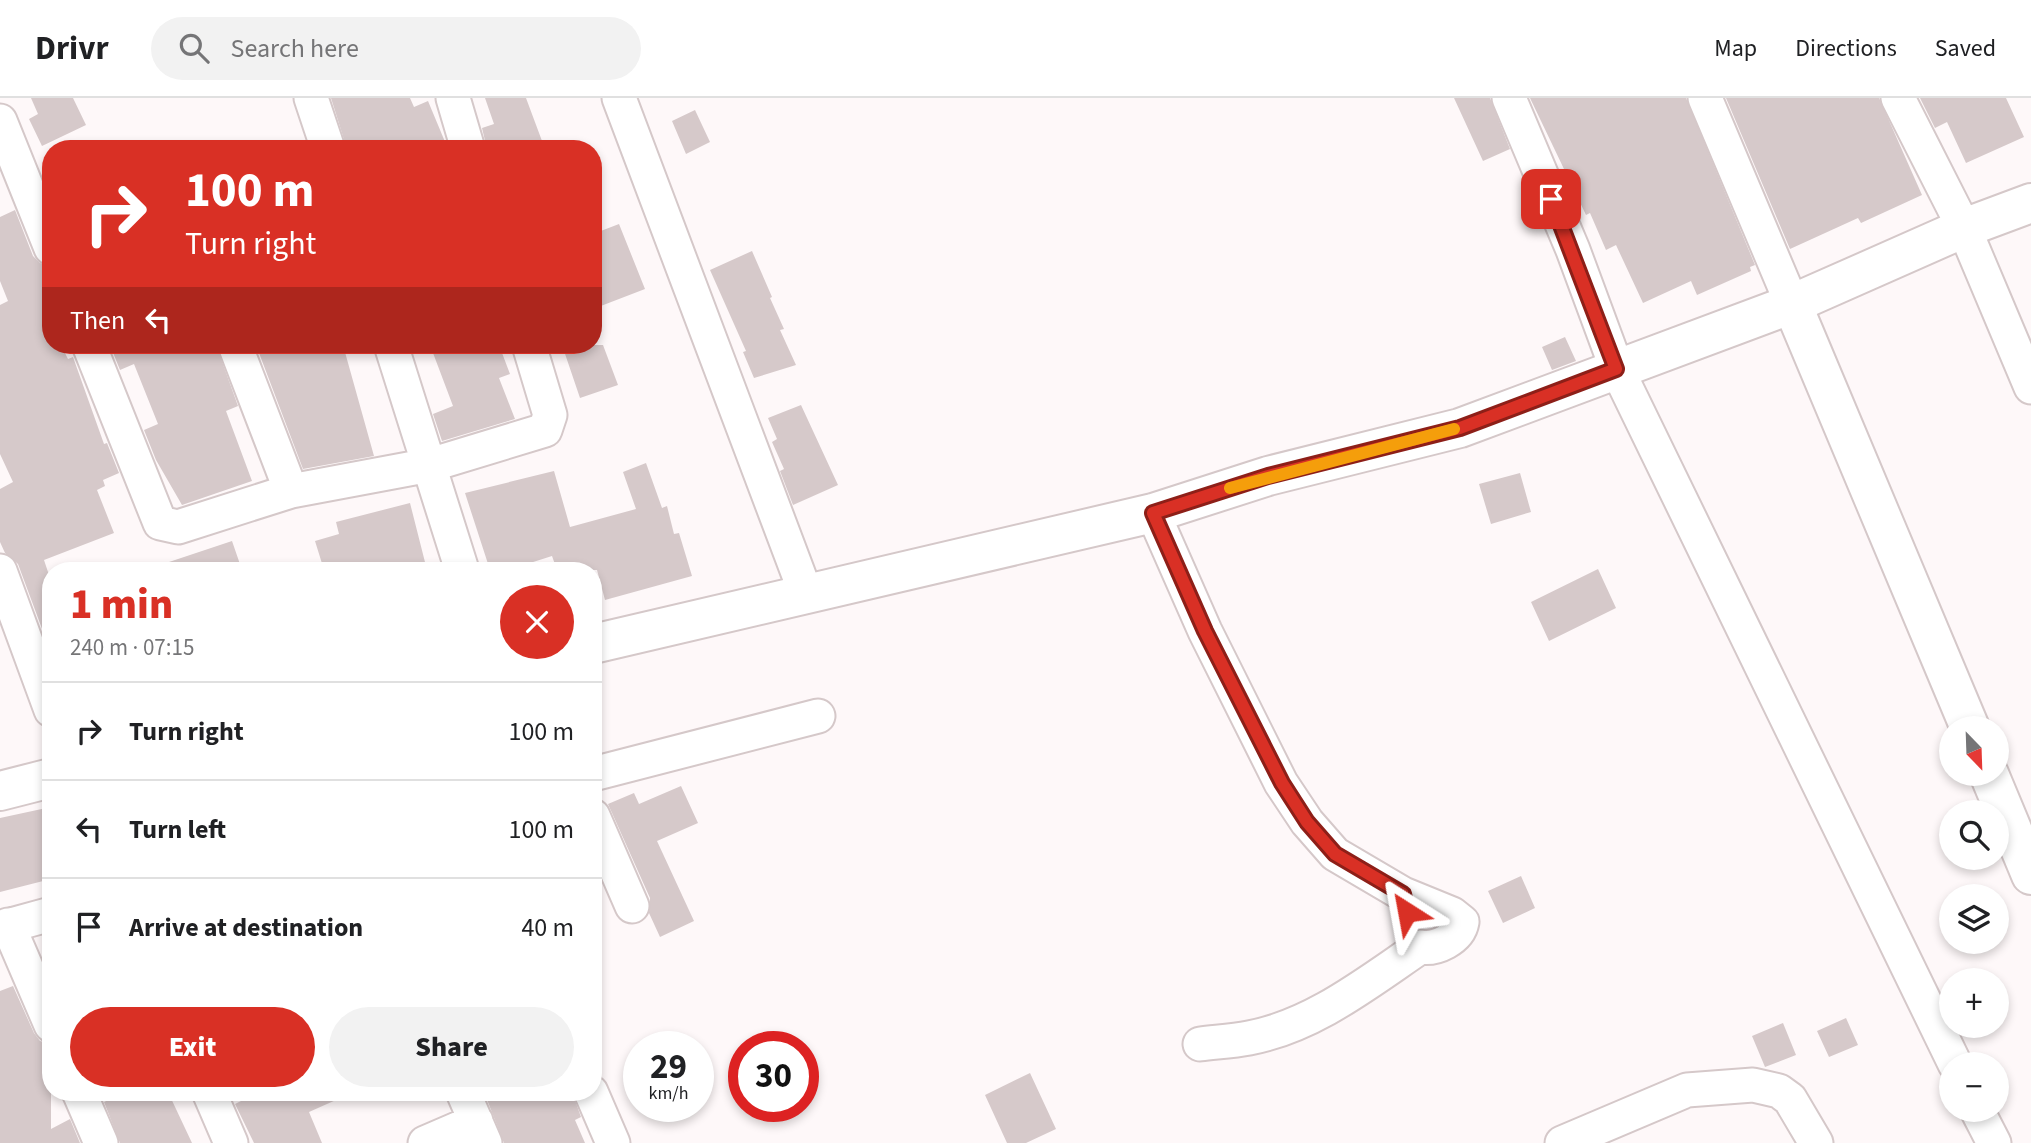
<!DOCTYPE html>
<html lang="en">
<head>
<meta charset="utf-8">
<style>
  :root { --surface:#fff; --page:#f2f2f2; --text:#202124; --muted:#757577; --line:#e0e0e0; --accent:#d93025 }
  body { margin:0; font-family:"Source Sans 3",sans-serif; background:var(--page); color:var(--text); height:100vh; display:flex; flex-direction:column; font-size:26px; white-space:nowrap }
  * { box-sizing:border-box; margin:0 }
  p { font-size:23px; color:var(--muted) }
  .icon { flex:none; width:38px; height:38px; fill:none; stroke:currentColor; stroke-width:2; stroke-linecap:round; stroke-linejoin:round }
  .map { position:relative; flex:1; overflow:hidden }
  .sheet { position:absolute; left:42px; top:464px; width:560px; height:539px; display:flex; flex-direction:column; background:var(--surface); border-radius:28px; box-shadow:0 4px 10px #0003 }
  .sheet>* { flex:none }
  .guide { position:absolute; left:42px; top:42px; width:560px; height:214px; border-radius:28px; box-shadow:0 4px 10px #0003; background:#d93025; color:#fff; overflow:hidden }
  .needle { width:46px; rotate:157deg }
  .controls { position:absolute; left:1939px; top:618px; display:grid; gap:14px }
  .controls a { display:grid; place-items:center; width:70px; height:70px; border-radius:50%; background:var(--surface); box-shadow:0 4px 10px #0003; font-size:35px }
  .speed { position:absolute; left:623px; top:933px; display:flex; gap:14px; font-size:35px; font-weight:700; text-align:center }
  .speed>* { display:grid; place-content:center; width:91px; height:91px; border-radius:50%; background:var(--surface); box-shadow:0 4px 10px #0003; line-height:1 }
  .speed small { font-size:18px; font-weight:400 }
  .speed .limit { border:10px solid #d22; background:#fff; color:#111 }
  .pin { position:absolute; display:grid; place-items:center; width:60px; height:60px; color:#fff; margin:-30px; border-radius:14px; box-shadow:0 4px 10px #0006 }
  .me { position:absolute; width:77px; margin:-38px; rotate:326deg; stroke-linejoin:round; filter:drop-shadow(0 0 5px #0008) }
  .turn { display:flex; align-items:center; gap:24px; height:147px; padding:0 28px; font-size:32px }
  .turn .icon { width:91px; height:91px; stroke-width:2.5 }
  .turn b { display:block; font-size:49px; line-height:60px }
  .then { display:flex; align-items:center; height:66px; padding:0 28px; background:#0003; gap:14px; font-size:26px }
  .round { display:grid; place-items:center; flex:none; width:74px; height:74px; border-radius:37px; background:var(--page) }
  .overview { display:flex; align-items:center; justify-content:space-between; height:119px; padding:0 28px }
  h1 { font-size:42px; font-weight:800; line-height:52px; color:var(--accent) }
  .action { display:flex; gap:14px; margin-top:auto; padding:14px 28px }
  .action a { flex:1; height:80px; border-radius:42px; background:var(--accent); color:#fff; font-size:28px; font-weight:800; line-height:80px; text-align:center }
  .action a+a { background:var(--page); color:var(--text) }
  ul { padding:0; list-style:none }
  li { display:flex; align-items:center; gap:21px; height:98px; padding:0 28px; border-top:2px solid var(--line) }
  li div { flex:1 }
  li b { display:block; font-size:26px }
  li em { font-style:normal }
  header { display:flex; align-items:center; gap:42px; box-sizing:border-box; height:98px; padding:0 35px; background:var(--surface); border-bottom:2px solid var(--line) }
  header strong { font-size:33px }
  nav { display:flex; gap:38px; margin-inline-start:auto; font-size:24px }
  .search { width:490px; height:63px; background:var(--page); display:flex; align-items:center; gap:18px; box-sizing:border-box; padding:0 24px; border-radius:38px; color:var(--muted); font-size:26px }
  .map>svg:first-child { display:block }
  .building { fill:#d6c9ca }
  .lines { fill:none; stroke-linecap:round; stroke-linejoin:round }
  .minor-casing { stroke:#d5c8c9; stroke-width:37 }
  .tertiary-casing { stroke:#d5c8c9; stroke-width:42 }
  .minor { stroke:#fff; stroke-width:33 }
  .tertiary { stroke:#fff; stroke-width:38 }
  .route-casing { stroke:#8d1f18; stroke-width:18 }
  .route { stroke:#d93025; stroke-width:12 }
  .slow { stroke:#f59e0b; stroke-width:12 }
</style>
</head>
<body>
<header>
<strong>Drivr</strong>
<div class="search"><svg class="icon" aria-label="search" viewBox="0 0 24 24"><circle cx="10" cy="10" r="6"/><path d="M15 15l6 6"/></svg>Search here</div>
<nav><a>Map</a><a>Directions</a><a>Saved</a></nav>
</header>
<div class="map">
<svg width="2031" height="1045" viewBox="0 0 2031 1045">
  <rect width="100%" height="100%" fill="#fef8f9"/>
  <!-- building -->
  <path class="building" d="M31,0H73L86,27L42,48L29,21L38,16Z
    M331,0H410L414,9L428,3L448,51H347Z
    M485,0H526L545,51H487L482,30L494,26Z
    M1454,0H1490L1510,51L1483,63Z
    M1530,0H1686L1755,167L1750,169L1751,173L1697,197L1691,183L1643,205L1616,147L1606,152L1590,115L1586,117Z
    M1726,0H1879L1922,97L1861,125L1858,120L1790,151Z
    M1920,0H2006L2024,39L1966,65L1947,24L1935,30Z
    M695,12L710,44L686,56L672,23Z
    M15,112L33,158L40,165L51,169V247H61L68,261L73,259L104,346L107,345L119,375L103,382L105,388L97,392L114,435L44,462L51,483V555L18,466L5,455L0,444V391L13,384L0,356V207L8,203L0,183V119Z
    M619,126L645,191L593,211V136Z
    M752,153L772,199L770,200L784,231L780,232L796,267L754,280L743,254L746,253L710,172Z
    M1565,239L1576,263L1552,272L1542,249Z
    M110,247H216L238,308L226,313L252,383L182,407L156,362L144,332L158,326L134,266L120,272Z
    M256,247H343L374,358L303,371Z
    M430,247H499L510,276L499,280L515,321L442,343L433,316L453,308Z
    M562,247H603L618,287L580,300Z
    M801,307L838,387L793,407L780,373L784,371L772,344L777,341L768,320Z
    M646,365L662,410L667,408L674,436L679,435L692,478L605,502L597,472H557L552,458L508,472H490L465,395L554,373L570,429L636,411L623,374Z
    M1520,375L1531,414L1491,426L1479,386Z
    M410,405L427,472H324L315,443L339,436L336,424Z
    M232,443L242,472H161L160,467Z
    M1598,471L1616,510L1549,543L1531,504Z
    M681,688L698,725L657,743L694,823L660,839L649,815L650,800L608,706L634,695L639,706Z
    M51,709V781L0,794V720Z
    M1521,778L1535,810L1503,825L1488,793Z
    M13,888L34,935L40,943L51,946V1031L70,1021L80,1045H0V893Z
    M1846,920L1858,947L1829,959L1817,933Z
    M1783,925L1796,957L1765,969L1752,938Z
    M1030,975L1056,1031L1026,1045H1007L985,997Z
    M126,994H168L192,1045H120L104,1004Z
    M259,994H354L309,1014L322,1045H254L235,1006Z
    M484,994H503L508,1003L530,994H572L581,1019L575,1022L585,1045H504Z"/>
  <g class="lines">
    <defs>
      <path id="minor" d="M311,0L328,51
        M453,0L468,51
        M619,0L806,496
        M1509,0L1573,152L1617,271L1955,966
        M1705,0L1792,206
        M1898,0L1964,130L2031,289
        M0,23L51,150
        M89,247L160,425L178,429L291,393L430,367L545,332L550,317L529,247
        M235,247L291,393
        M391,247L462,472
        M1153,415L1205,533L1281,685L1307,724L1335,756L1403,796L1452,816L1462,824C1459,841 1436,852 1420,849C1367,885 1313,928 1249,940C1233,943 1216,944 1200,946
        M0,473L51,612
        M593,676L818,618
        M593,718L632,808
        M8,827L51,927
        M0,830L51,816
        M79,994L101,1045
        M209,994L231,1045
        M463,994L485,1045
        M591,994L613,1045
        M1977,1012L1994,1045
        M425,1045L476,1023
        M1562,1045L1687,992L1753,987L1779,993L1790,1001L1816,1045"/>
      <path id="tertiary" d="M1792,206L1970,630
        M593,546L1153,415L1268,378L1460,330L1792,206L1964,130L2031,105
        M1989,676L2031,777
        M0,693L51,680"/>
    </defs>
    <!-- minor casing -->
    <use href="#minor" class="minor-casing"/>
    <!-- tertiary casing -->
    <use href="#tertiary" class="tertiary-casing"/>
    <!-- minor -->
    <use href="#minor" class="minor"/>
    <!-- tertiary -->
    <use href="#tertiary" class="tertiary"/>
  </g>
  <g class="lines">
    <defs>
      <path id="route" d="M1407,814L1403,796L1335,756L1307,724L1282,685L1205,533L1153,415L1268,378L1460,330L1616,271L1551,101"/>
    </defs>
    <!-- route casing -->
    <use href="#route" class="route-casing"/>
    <!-- route -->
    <use href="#route" class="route"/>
    <!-- slow -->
    <path class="slow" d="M1230,390L1454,331"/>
  </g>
</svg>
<div class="controls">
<a><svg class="needle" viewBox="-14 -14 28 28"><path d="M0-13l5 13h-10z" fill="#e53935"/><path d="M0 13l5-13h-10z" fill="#757577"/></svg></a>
<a><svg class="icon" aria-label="search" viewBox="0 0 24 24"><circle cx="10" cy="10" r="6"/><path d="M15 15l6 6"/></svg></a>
<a><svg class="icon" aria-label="layers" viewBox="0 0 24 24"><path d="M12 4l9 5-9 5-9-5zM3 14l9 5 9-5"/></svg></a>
<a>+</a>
<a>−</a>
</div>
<div class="speed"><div>29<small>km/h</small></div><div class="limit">30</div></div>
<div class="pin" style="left:1551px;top:101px;background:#d93025"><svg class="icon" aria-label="arrive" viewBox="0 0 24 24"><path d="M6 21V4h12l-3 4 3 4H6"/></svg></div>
<svg class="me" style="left:1407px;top:814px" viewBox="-20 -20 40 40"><path d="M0-17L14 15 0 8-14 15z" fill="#d93025" stroke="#fff" stroke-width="4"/></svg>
<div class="guide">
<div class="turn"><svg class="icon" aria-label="right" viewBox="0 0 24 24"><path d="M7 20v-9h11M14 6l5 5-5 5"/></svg><div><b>100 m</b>Turn right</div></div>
<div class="then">Then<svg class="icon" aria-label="left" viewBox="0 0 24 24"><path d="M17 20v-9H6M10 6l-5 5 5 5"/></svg></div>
</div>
<section class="sheet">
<div class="overview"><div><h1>1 min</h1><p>240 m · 07:15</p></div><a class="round" style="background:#d93025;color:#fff"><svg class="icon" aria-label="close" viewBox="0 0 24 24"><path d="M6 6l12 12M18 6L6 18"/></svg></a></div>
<ul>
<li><svg class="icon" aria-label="right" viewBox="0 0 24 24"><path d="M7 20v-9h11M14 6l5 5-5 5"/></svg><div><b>Turn right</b></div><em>100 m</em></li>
<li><svg class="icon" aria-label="left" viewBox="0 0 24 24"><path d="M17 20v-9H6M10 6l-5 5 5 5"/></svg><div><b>Turn left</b></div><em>100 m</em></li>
<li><svg class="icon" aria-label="arrive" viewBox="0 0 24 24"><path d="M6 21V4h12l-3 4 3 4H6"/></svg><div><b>Arrive at destination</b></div><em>40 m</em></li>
</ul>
<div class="action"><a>Exit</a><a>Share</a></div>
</section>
</div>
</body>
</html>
